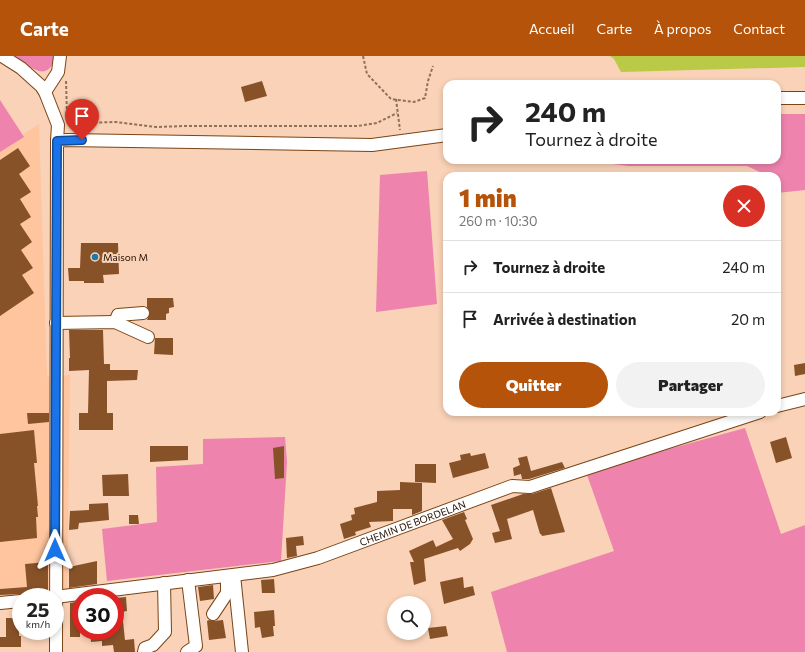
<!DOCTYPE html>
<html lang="fr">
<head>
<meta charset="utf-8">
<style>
  :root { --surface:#fff; --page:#f2f2f2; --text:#222; --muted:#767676; --line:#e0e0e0; --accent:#b45309 }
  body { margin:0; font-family:Commissioner,sans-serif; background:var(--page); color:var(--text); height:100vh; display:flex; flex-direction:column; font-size:15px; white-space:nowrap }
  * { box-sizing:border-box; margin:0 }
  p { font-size:13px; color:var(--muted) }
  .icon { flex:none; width:22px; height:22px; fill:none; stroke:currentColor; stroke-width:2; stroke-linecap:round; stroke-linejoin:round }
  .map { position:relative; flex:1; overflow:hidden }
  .drawer { position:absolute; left:443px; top:116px; width:338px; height:244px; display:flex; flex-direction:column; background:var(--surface); border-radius:12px; box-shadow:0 2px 6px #0003 }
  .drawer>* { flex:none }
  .hud { position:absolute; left:443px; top:24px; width:338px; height:84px; border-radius:12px; box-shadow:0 2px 6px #0003; background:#fff; color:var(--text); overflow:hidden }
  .fabs { position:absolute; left:387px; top:540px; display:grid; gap:8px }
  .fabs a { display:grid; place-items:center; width:44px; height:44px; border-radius:50%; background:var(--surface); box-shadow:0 2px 6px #0003; font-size:20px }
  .speed { position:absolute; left:12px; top:532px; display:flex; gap:8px; font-size:20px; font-weight:700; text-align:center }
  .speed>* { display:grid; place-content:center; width:52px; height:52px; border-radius:50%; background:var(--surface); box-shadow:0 2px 6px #0003; line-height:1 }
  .speed small { font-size:10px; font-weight:400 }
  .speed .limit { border:6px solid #d22; background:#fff; color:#111 }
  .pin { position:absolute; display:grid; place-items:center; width:34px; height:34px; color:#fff; margin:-41px -17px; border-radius:50% 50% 50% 0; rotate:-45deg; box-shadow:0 0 4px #0007 }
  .pin .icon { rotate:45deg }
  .me { position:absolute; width:44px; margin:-22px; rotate:0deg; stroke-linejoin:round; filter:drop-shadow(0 0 3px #0008) }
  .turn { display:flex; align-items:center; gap:14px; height:84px; padding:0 16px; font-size:18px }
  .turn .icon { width:52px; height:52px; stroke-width:2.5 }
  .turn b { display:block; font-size:28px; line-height:34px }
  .round { display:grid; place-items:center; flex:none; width:42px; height:42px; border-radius:21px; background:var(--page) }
  .headline { display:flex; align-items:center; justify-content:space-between; height:68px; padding:0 16px }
  h1 { font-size:24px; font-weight:800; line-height:30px; color:var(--accent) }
  .action { display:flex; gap:8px; margin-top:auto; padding:8px 16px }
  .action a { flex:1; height:46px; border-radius:24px; background:var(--accent); color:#fff; font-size:16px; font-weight:800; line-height:46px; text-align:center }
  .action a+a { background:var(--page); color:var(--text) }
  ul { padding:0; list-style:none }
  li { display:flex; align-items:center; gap:12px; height:52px; padding:0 16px; border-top:1px solid var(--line) }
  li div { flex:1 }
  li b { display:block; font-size:15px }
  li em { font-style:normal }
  header { display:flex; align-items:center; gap:24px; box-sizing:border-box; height:56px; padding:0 20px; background:var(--accent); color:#fff }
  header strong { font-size:19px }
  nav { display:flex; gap:22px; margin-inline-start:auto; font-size:14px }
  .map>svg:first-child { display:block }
  .built { fill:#fec59e }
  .green { fill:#ee83ad }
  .water { fill:#baca47 }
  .building { fill:#885228 }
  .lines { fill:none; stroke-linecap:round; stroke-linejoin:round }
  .minor-casing { stroke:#7a4416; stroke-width:14 }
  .path { stroke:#8f705b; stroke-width:2; stroke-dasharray:3 2; stroke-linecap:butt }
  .minor { stroke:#fff; stroke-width:12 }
  .route-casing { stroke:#114b97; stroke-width:10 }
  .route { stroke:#1a73e8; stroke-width:7 }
  .poi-dot { fill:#1d79a7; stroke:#f9d2b7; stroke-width:1.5 }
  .labels { text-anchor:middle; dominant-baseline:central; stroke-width:4; stroke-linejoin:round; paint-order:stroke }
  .poi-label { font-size:10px; fill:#250e00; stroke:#f9d2b7; text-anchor:start }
  .street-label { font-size:10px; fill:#250e00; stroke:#f9d2b7 }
</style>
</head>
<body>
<header>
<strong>Carte</strong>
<nav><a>Accueil</a><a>Carte</a><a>À propos</a><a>Contact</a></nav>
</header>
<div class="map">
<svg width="805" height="596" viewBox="0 0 805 596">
  <rect width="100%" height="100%" fill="#f9d2b7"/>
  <!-- built -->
  <path class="built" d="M39,68L47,321L70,319L67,544L55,541H21L0,551V94Z"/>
  <!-- green -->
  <path class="green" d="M15,0H56C47,29 30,10 15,0Z
    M0,44L24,81L0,96Z
    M777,58H805V134L777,137V120H764V118L747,110H629L580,104H777Z
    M427,115L437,248L376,256L380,119Z
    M745,372L781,478L805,469V596H507L491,536L614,495L586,416Z
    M285,381L287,406L281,505L107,525L102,473L157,466L156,411L203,408V383Z"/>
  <!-- water -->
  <path class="water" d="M610,0H805V11L621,16L614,3Z"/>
  <!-- building -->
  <path class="building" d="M262,25L267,40L245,46L241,31Z
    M18,92L30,110L19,118L31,136L20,143L31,161L20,168L32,186L21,194L33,212L22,219L34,237L0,260V104Z
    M81,187H118L119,218L103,219L104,227H84V225H69L68,212H80Z
    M147,242H173L174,251L169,252V257L166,258V264H147L150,257L147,251Z
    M69,274H103L104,308H110V314H138L137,324L107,325V357H113V374H79V357H88L89,314L69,315V302H70Z
    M155,282H173V299L154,298Z
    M805,307V318L795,320L794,309Z
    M27,357H49V366L28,368Z
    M34,374L37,407H34L38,450H37L38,461H36L37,482L0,486V378Z
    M786,381L792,402L776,407L770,386Z
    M150,390H188V404L150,406Z
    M284,390V422L275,423L273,392Z
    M470,397L471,400L485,397L489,412L453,422L449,407L461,404L460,399Z
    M527,400L531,415L562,406L565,412L529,423H522L521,418L514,420L513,412L520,409L518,402Z
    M415,408H436V427L415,426Z
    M128,418L129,440H103L102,419Z
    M400,426L422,427V455L412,459V453H393V465L369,466L371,471L355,476L356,479L344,483L340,468L352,464L351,459L355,458L354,452L377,446V435L400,434Z
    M551,432L565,476L542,480L541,478H540L533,454L507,463L512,483L495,487L492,477L500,475L491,449L523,438H532Z
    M108,447L109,464L79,467L78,473L69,474L70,455L89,454V448Z
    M464,456L467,463L465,464L473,483L470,488L460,495L458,492L424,503L426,525L414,529L410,506H414L409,495L433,484L436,491L453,483L442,464Z
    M129,459H138L139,468H129Z
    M303,480L304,489L296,490L297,500L287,502L286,482Z
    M97,505V528L69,532V511Z
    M48,506V540L27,541L24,538H20L0,539V533L27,531L25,508Z
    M463,521L464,532L473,530L475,539L444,548L440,526Z
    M274,523L275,537H262L261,524Z
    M213,529L214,543L200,545L198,531Z
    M126,541L127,555L122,556L125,584L134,583L135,596H114L113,589L102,590V585L91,586L90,575H115V542Z
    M81,545L80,581H70V547Z
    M274,554L275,570H273L274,580L262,582L260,571L255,572L254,556Z
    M6,562H19V580H21V591H0V581H6Z
    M209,564L213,565L223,564L226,582L209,584L207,565Z
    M446,570L448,580L430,583L428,572Z"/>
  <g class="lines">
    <defs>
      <g id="minor">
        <path d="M2,0L21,12L41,30L45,36L58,69L57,85L56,596"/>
        <path d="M45,36L58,16L60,0"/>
        <path d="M777,42H805"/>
        <path d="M57,85L67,84L372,89L447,79"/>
        <path d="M115,266L118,259L143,257"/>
        <path d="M56,267L115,266L148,281"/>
        <path d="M777,350L805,343"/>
        <path d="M234,519L242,596"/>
        <path id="s1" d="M55,541L273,514L318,502L512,430L530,431L760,356"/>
        <path d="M0,547L21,545"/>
        <path d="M213,558L227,537V520"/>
        <path d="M144,596L145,592L153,589L165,576L164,527"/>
        <path d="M187,596L196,590L188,524"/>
      </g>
    </defs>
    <!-- minor casing -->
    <use href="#minor" class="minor-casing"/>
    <!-- path -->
    <path class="path" d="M363,0L367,18L391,43L414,46L425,42L428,25L433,10
      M66,25L67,59
      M396,43L400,74
      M70,71L82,67L116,66L156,71L185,70H358L377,67L397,57"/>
    <!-- minor -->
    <use href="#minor" class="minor"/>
  </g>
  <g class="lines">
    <defs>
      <path id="route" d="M55,494L57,85L82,84"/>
    </defs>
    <!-- route casing -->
    <use href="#route" class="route-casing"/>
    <!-- route -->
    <use href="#route" class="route"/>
  </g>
  <!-- markers -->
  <circle class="poi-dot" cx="95" cy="201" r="4"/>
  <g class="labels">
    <!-- poi labels -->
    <g class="poi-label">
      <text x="103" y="201">Maison M</text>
    </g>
    <!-- street labels -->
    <g class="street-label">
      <text stroke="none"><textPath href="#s1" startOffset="367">CHEMIN DE BORDELAN</textPath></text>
    </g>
  </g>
</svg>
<div class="fabs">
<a><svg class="icon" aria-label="search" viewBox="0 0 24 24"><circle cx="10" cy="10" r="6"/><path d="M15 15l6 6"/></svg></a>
</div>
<div class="speed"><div>25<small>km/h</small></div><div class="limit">30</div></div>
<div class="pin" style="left:82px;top:84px;background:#d93025"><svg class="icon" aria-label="arrive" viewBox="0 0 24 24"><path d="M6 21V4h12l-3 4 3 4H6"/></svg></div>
<svg class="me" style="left:55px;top:494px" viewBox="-20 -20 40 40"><path d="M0-17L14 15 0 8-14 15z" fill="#1a73e8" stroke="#fff" stroke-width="4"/></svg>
<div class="hud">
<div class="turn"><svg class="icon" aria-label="right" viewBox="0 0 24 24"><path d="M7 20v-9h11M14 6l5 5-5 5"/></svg><div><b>240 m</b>Tournez à droite</div></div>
</div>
<section class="drawer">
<div class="headline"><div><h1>1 min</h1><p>260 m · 10:30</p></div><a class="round" style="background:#d93025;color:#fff"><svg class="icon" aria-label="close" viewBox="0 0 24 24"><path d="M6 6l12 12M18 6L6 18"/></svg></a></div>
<ul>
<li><svg class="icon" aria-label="right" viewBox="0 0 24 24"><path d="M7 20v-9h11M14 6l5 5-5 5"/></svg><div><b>Tournez à droite</b></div><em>240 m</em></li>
<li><svg class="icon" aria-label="arrive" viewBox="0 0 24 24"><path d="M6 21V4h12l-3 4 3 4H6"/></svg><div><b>Arrivée à destination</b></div><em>20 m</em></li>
</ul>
<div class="action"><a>Quitter</a><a>Partager</a></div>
</section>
</div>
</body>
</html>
